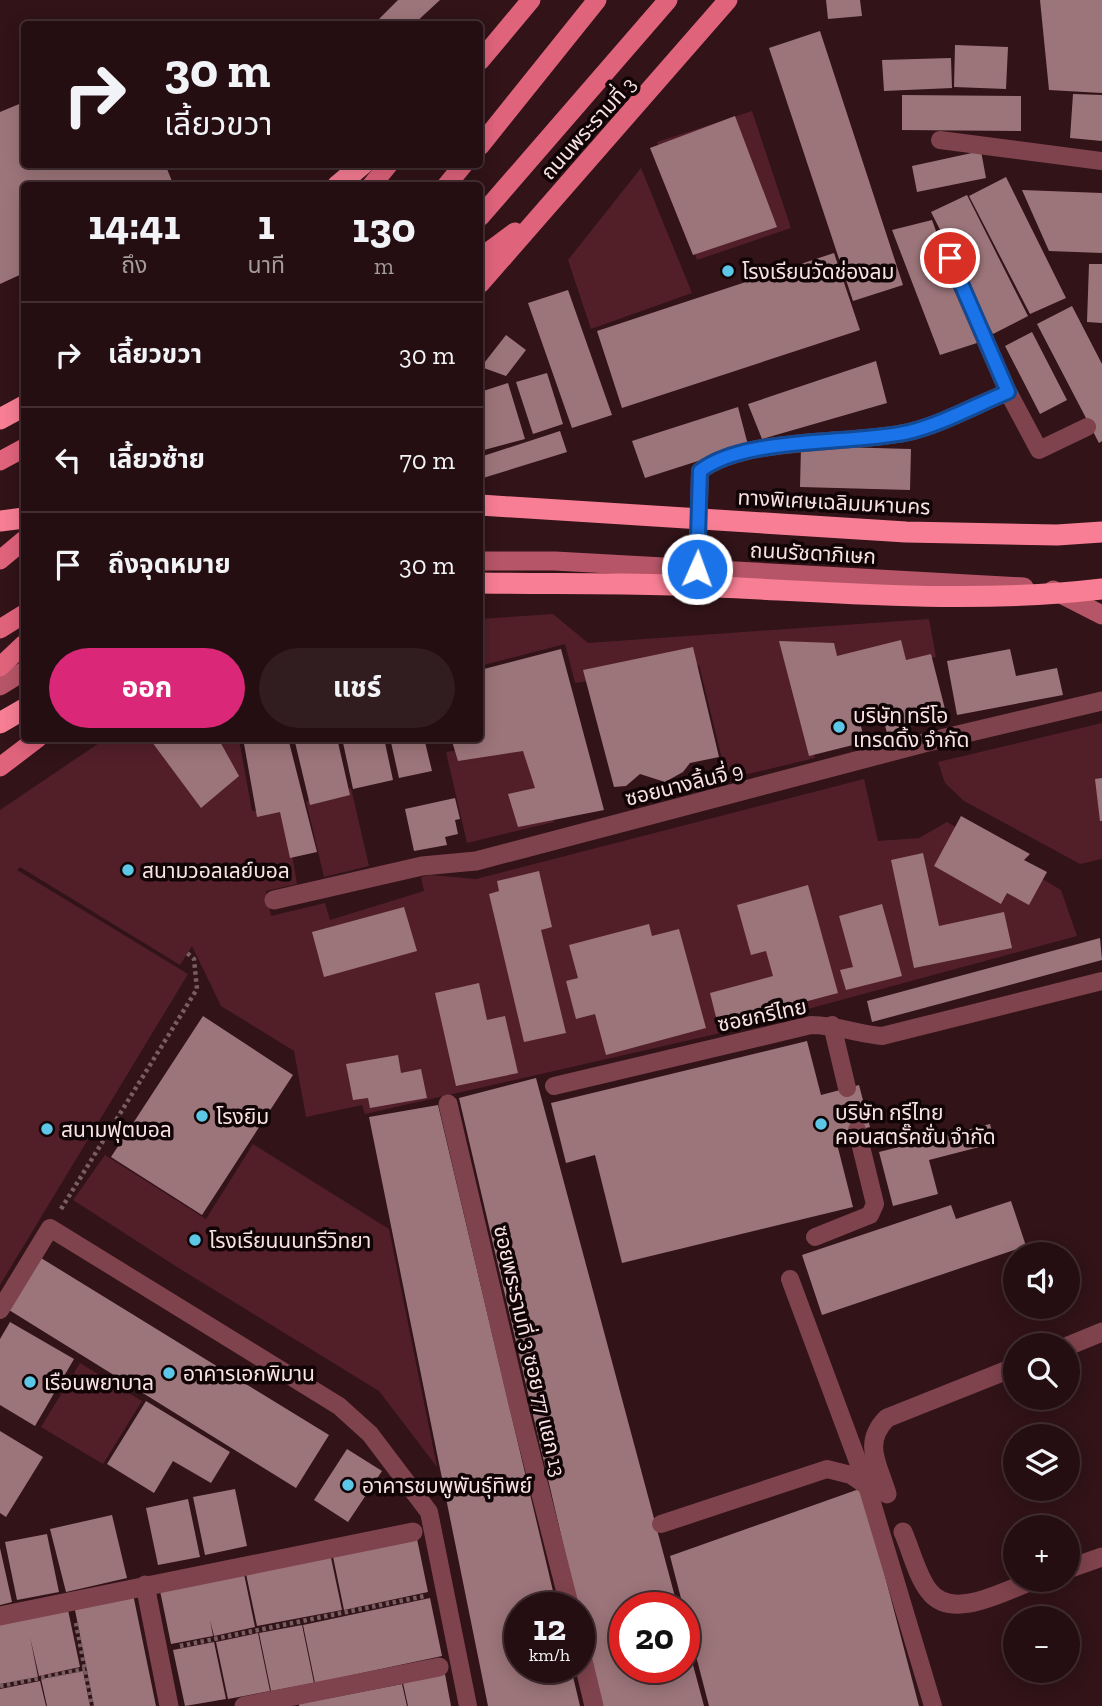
<!DOCTYPE html>
<html lang="th">
<head>
<meta charset="utf-8">
<style>
  :root { --surface:#250e12; --page:#311c20; --text:#f1f3f6; --muted:#a39c9f; --line:#422e32; --accent:#db2777 }
  body { margin:0; font-family:"Zilla Slab","Noto Sans Thai",serif; background:var(--page); color:var(--text); height:100vh; display:flex; flex-direction:column; font-size:26px; white-space:nowrap }
  * { box-sizing:border-box; margin:0 }
  p { font-size:23px; color:var(--muted) }
  .icon { flex:none; width:38px; height:38px; fill:none; stroke:currentColor; stroke-width:2; stroke-linecap:round; stroke-linejoin:round }
  .map { position:relative; flex:1; overflow:hidden }
  .panel { position:absolute; left:21px; top:182px; width:462px; height:560px; display:flex; flex-direction:column; background:var(--surface); border-radius:7px; box-shadow:0 4px 18px #0003,0 0 0 2px var(--line) }
  .panel>* { flex:none }
  .banner { position:absolute; left:21px; top:21px; width:462px; height:147px; border-radius:7px; box-shadow:0 4px 18px #0003,0 0 0 2px var(--line); background:#250e12; color:var(--text); overflow:hidden }
  .controls { position:absolute; left:1003px; top:1242px; display:grid; gap:14px }
  .controls a { display:grid; place-items:center; width:77px; height:77px; border-radius:50%; background:var(--surface); box-shadow:0 4px 18px #0003,0 0 0 2px var(--line); font-size:35px }
  .speed { position:absolute; left:504px; top:1592px; display:flex; gap:14px; font-size:35px; font-weight:700; text-align:center }
  .speed>* { display:grid; place-content:center; width:91px; height:91px; border-radius:50%; background:var(--surface); box-shadow:0 4px 18px #0003,0 0 0 2px var(--line); line-height:1 }
  .speed small { font-size:18px; font-weight:400 }
  .speed .limit { border:10px solid #d22; background:#fff; color:#111 }
  .pin { position:absolute; display:grid; place-items:center; width:60px; height:60px; color:#fff; margin:-30px; border:4px solid #fff; border-radius:50%; box-shadow:0 2px 7px #0007 }
  .me { position:absolute; width:77px; margin:-38px; rotate:2deg; stroke-linejoin:round; filter:drop-shadow(0 0 5px #0008) }
  .turn { display:flex; align-items:center; gap:24px; height:147px; padding:0 28px; font-size:32px }
  .turn .icon { width:91px; height:91px; stroke-width:2.5 }
  .turn b { display:block; font-size:49px; line-height:60px }
  .eta { display:flex; justify-content:space-evenly; align-items:center; height:119px; text-align:center }
  .eta b { font-size:42px; font-weight:700; line-height:49px }
  .primary-button { display:flex; gap:14px; margin-top:auto; padding:14px 28px }
  .primary-button a { flex:1; height:80px; border-radius:42px; background:var(--accent); color:#fff; font-size:28px; font-weight:700; line-height:80px; text-align:center }
  .primary-button a+a { background:var(--page); color:var(--text) }
  ul { padding:0; list-style:none }
  li { display:flex; align-items:center; gap:21px; height:105px; padding:0 28px; border-top:2px solid var(--line) }
  li div { flex:1 }
  li b { display:block; font-size:26px }
  li em { font-style:normal }
  .map>svg:first-child { display:block }
  .green { fill:#521f29 }
  .building { fill:#9c757a }
  .lines { fill:none; stroke-linecap:round; stroke-linejoin:round }
  .path { stroke:#785d61; stroke-width:4.5; stroke-dasharray:3.5 3.5; stroke-linecap:butt }
  .service { stroke:#7f434d; stroke-width:18 }
  .minor { stroke:#7f434d; stroke-width:19 }
  .secondary { stroke:#b65567; stroke-width:19 }
  .primary { stroke:#e0637c; stroke-width:19 }
  .motorway { stroke:#f77e94; stroke-width:21 }
  .motorway-bridge { stroke:#f77e94; stroke-width:21 }
  .route-casing { stroke:#114b97; stroke-width:18 }
  .route { stroke:#1a73e8; stroke-width:12 }
  .poi-dot { fill:#5cc7e7; stroke:#100406; stroke-width:2.5 }
  .labels { text-anchor:middle; dominant-baseline:central; stroke-width:7; stroke-linejoin:round; paint-order:stroke }
  .street-label { font-size:21px; fill:#f8e2e4; stroke:#100406 }
  .poi-label { font-size:21px; fill:#f8e2e4; stroke:#100406; text-anchor:start }
</style>
</head>
<body>
<div class="map">
<svg width="1102" height="1706" viewBox="0 0 1102 1706">
  <rect width="100%" height="100%" fill="#311318"/>
  <!-- green -->
  <path class="green" d="M752,111L791,228L697,260L657,142Z
    M641,168L692,293L591,329L568,260Z
    M553,614L588,643L929,619L936,657L799,693L815,758L727,779L699,665L575,683L565,644L480,666V619Z
    M1102,723V859L1080,864L964,801L945,783L938,762Z
    M105,739H239L252,811L284,807L297,884L266,891L271,916L325,903L330,920L424,891L421,877L431,875L476,879L864,779L878,841L919,838L947,822L1061,890L1077,936L712,1035L365,1114L362,1105L306,1117L294,1051L221,1006L192,946L180,965L20,867L17,870L188,974L0,1285V810Z
    M525,739L554,822L467,843L446,752Z
    M351,788L369,866L324,877L306,801Z
    M253,1144L389,1229L437,1467L379,1391L177,1267L73,1200L105,1155L206,1219Z
    M80,1363L142,1401L103,1464L41,1427Z"/>
  <!-- building -->
  <path class="building" d="M398,0H440L414,24H374Z
    M826,0H860L862,16L828,19Z
    M1040,0H1102V93L1049,90Z
    M820,31L903,285L853,301L769,48Z
    M955,45L1008,47L1006,89L954,87Z
    M951,58L952,88L884,91L882,60Z
    M1073,94L1102,95V141L1070,138Z
    M902,95L1021,96V131L902,130Z
    M24,102V164H165L174,186H24V273L0,284V112Z
    M735,116L777,227L693,255L650,148Z
    M981,151L986,178L917,192L912,166Z
    M1006,177L1066,298L1030,314L969,196Z
    M1022,190L1102,193V253L1049,251Z
    M967,195L1028,316L993,334L931,212Z
    M932,220L977,343L940,355L892,230Z
    M834,253L860,330L622,408L597,331Z
    M1089,264H1102V323L1087,322Z
    M568,290L612,415L572,428L528,303Z
    M1072,306L1102,364V441L1099,443L1037,324Z
    M1032,332L1067,400L1040,414L1005,346Z
    M506,335L526,350L506,376L481,367Z
    M876,361L887,403L762,439L748,404Z
    M547,373L563,424L533,434L516,382Z
    M508,383L525,439L484,450L480,435V392Z
    M738,407L748,445L645,478L632,441Z
    M560,431L567,452L483,478L480,457Z
    M801,446L911,449L910,490L800,487Z
    M901,640L906,660L931,654L947,717L887,733L882,714L859,719L865,742L809,756L779,641L834,643L837,656Z
    M693,647L719,757L690,763L683,772L665,782L640,774L626,786L614,787L583,670Z
    M561,649L604,810L518,827L508,794L535,788L523,751L458,761L451,738H480V670Z
    M1010,649L1016,676L1057,668L1063,695L957,715L947,661Z
    M149,738H218L239,776L201,808Z
    M243,738H288L317,852L290,858L280,812L257,817Z
    M294,738H337L350,795L310,805Z
    M342,738H384L393,780L353,789Z
    M390,738H437L425,742L432,771L399,778Z
    M1102,778V821H1100L1095,779Z
    M455,798L460,819L455,820L458,834L445,837L447,845L414,851L405,809Z
    M961,816L1030,854L1024,860L1047,872L1029,905L1007,893L1001,904L934,866Z
    M923,853L939,926L1004,912L1012,948L914,968L891,860Z
    M539,871L552,927L541,930L566,1033L524,1042L489,894L499,891L497,881Z
    M808,885L838,993L718,1025L710,993L773,976L766,951L751,955L737,905Z
    M882,904L902,976L846,990L840,970L853,967L839,916Z
    M404,907L417,951L324,977L312,932Z
    M649,924L652,936L679,929L706,1028L606,1055L595,1014L576,1019L566,981L578,978L569,945Z
    M1100,938L1102,960L872,1022L867,1001Z
    M479,983L487,1020L505,1016L518,1073L456,1086L435,993Z
    M203,1016L293,1075L202,1215L111,1157Z
    M807,1041L821,1095L859,1085L870,1127L835,1136L853,1207L622,1263L595,1155L566,1163L551,1103Z
    M398,1055L401,1073L421,1069L427,1098L370,1108L368,1098L353,1100L346,1064Z
    M536,1078L678,1608H625V1668H684L685,1635L704,1706H601L459,1098Z
    M438,1105L557,1608H520V1668H571L580,1706H488L369,1117Z
    M990,1124L995,1143L929,1160L938,1194L893,1206L879,1152Z
    M1011,1201L1026,1246L822,1315L802,1255L951,1205L956,1219Z
    M41,1258L329,1435L296,1488L9,1310Z
    M10,1322L74,1359L35,1426L0,1405V1339Z
    M146,1401L230,1452L211,1483L173,1461L154,1493L107,1464Z
    M0,1431L43,1457L6,1517L0,1513Z
    M347,1449L382,1471L348,1522L314,1500Z
    M862,1488L919,1706H709L670,1556Z
    M235,1489L247,1546L205,1555L193,1497Z
    M188,1499L200,1557L158,1565L146,1508Z
    M112,1515L127,1578L66,1592L50,1529Z
    M47,1534L59,1592L17,1600L5,1542Z
    M416,1534L428,1592L344,1610L332,1552Z
    M0,1548L12,1602L0,1605Z
    M330,1553L342,1610L257,1626L245,1569Z
    M243,1569L255,1627L214,1636L210,1620L213,1636L171,1644L159,1586Z
    M133,1594L156,1706H94L74,1605Z
    M430,1598L442,1656L315,1683L303,1625Z
    M68,1610L80,1667L39,1676L30,1637L38,1677L0,1684V1624Z
    M302,1625L314,1683L271,1691L259,1633Z
    M258,1633L270,1691L228,1699L216,1642Z
    M214,1642L226,1699L185,1706L173,1650Z
    M83,1671L90,1706H47L41,1679Z
    M445,1674L451,1706H408L403,1683Z
    M40,1681L46,1706H0V1689Z
    M402,1684L407,1706H299V1704Z"/>
  <g class="lines">
    <!-- path -->
    <path class="path" d="M61,1209L197,989L194,959L187,953
      M76,1623L92,1706
      M180,1646L425,1596
      M0,1686L85,1669"/>
    <!-- service -->
    <path class="service" d="M940,140L1102,161
      M950,259L1008,392L1039,450L1087,427
      M697,569L700,471C746,436 851,445 909,432C942,424 976,405 1008,392
      M832,1025L847,1088
      M554,1086L811,1025C836,1025 858,1034 882,1036L1102,981
      M815,1237L870,1215L875,1204L857,1130
      M790,1279L867,1486L933,1706
      M0,1310L50,1228L339,1406L370,1434L429,1512L468,1706
      M661,1524L827,1469L851,1475L867,1486"/>
    <!-- minor -->
    <path class="minor" d="M274,900L422,866L476,861L924,743L1102,701
      M448,1104L518,1404L570,1608
      M1068,1346L1102,1332
      M887,1494C878,1464 862,1443 887,1418L1015,1367
      M903,1532C911,1550 917,1576 929,1591C952,1622 1006,1590 1034,1580
      M1068,1569L1102,1557
      M145,1585L169,1706
      M0,1616L413,1532
      M579,1644L594,1706
      M244,1706L439,1667"/>
    <!-- secondary -->
    <path class="secondary" d="M480,561H555L1024,587
      M1053,590L1102,615
      M0,686L24,671"/>
    <!-- primary -->
    <path class="primary" d="M480,61L531,0
      M480,146L597,0
      M371,186L389,164
      M446,186L464,164
      M480,217L668,0
      M480,258L515,232
      M480,284L728,0
      M0,461L24,448
      M0,560L24,540
      M0,629L24,614
      M0,667L24,644
      M0,767L38,738"/>
    <!-- motorway -->
    <path class="motorway" d="M337,186L363,164
      M0,419L24,406
      M0,723L24,709"/>
    <!-- motorway-bridge -->
    <path class="motorway-bridge" d="M480,505L906,532L1057,535L1102,532
      M0,521L24,518
      M480,583C543,584 607,583 671,585C815,590 959,606 1102,589"/>
  </g>
  <g class="lines">
    <defs>
      <path id="route" d="M697,569L700,471C745,436 851,445 909,432C942,424 976,405 1008,392L950,258"/>
    </defs>
    <!-- route casing -->
    <use href="#route" class="route-casing"/>
    <!-- route -->
    <use href="#route" class="route"/>
  </g>
  <!-- markers -->
  <g class="poi-dot">
    <circle cx="728" cy="271" r="7"/>
    <circle cx="839" cy="727" r="7"/>
    <circle cx="128" cy="870" r="7"/>
    <circle cx="202" cy="1116" r="7"/>
    <circle cx="821" cy="1124" r="7"/>
    <circle cx="47" cy="1129" r="7"/>
    <circle cx="195" cy="1240" r="7"/>
    <circle cx="169" cy="1373" r="7"/>
    <circle cx="30" cy="1382" r="7"/>
    <circle cx="348" cy="1485" r="7"/>
  </g>
  <g class="labels">
    <!-- street labels -->
    <g class="street-label">
      <text transform="translate(588 128) rotate(-48)">ถนนพระรามที่ 3</text>
      <text transform="translate(834 502) rotate(3)">ทางพิเศษเฉลิมมหานคร</text>
      <text transform="translate(813 553) rotate(3)">ถนนรัชดาภิเษก</text>
      <text transform="translate(684 784) rotate(-14)">ซอยนางลิ้นจี่ 9</text>
      <text transform="translate(762 1015) rotate(-12)">ซอยกรีไทย</text>
      <text transform="translate(530 1351) rotate(77)">ซอยพระรามที่ 3 ซอย 77 แยก 13</text>
    </g>
    <!-- poi labels -->
    <g class="poi-label">
      <text x="742" y="271">โรงเรียนวัดช่องลม</text>
      <text x="853" y="715">บริษัท ทรีโอ<tspan x="853" dy="24">เทรดดิ้ง จำกัด</tspan></text>
      <text x="142" y="870">สนามวอลเลย์บอล</text>
      <text x="835" y="1112">บริษัท กรีไทย<tspan x="835" dy="24">คอนสตรั๊คชั่น จำกัด</tspan></text>
      <text x="216" y="1116">โรงยิม</text>
      <text x="61" y="1129">สนามฟุตบอล</text>
      <text x="209" y="1240">โรงเรียนนนทรีวิทยา</text>
      <text x="183" y="1373">อาคารเอกพิมาน</text>
      <text x="44" y="1382">เรือนพยาบาล</text>
      <text x="362" y="1485">อาคารชมพูพันธุ์ทิพย์</text>
    </g>
  </g>
</svg>
<div class="controls">
<a><svg class="icon" aria-label="sound" viewBox="0 0 24 24"><path d="M4 9h4l5-4v14l-5-4H4zM17 9q2 3 0 6"/></svg></a>
<a><svg class="icon" aria-label="search" viewBox="0 0 24 24"><circle cx="10" cy="10" r="6"/><path d="M15 15l6 6"/></svg></a>
<a><svg class="icon" aria-label="layers" viewBox="0 0 24 24"><path d="M12 4l9 5-9 5-9-5zM3 14l9 5 9-5"/></svg></a>
<a>+</a>
<a>−</a>
</div>
<div class="speed"><div>12<small>km/h</small></div><div class="limit">20</div></div>
<div class="pin" style="left:950px;top:258px;background:#d93025"><svg class="icon" aria-label="arrive" viewBox="0 0 24 24"><path d="M6 21V4h12l-3 4 3 4H6"/></svg></div>
<svg class="me" style="left:697px;top:569px" viewBox="-20 -20 40 40"><circle r="17" fill="#1a73e8" stroke="#fff" stroke-width="3"/><path d="M0-11L8 9 0 5-8 9z" fill="#fff"/></svg>
<div class="banner">
<div class="turn"><svg class="icon" aria-label="right" viewBox="0 0 24 24"><path d="M7 20v-9h11M14 6l5 5-5 5"/></svg><div><b>30 m</b>เลี้ยวขวา</div></div>
</div>
<section class="panel">
<div class="eta">
<div><b>14:41</b><p>ถึง</p></div>
<div><b>1</b><p>นาที</p></div>
<div><b>130</b><p>m</p></div>
</div>
<ul>
<li><svg class="icon" aria-label="right" viewBox="0 0 24 24"><path d="M7 20v-9h11M14 6l5 5-5 5"/></svg><div><b>เลี้ยวขวา</b></div><em>30 m</em></li>
<li><svg class="icon" aria-label="left" viewBox="0 0 24 24"><path d="M17 20v-9H6M10 6l-5 5 5 5"/></svg><div><b>เลี้ยวซ้าย</b></div><em>70 m</em></li>
<li><svg class="icon" aria-label="arrive" viewBox="0 0 24 24"><path d="M6 21V4h12l-3 4 3 4H6"/></svg><div><b>ถึงจุดหมาย</b></div><em>30 m</em></li>
</ul>
<div class="primary-button"><a>ออก</a><a>แชร์</a></div>
</section>
</div>
</body>
</html>
